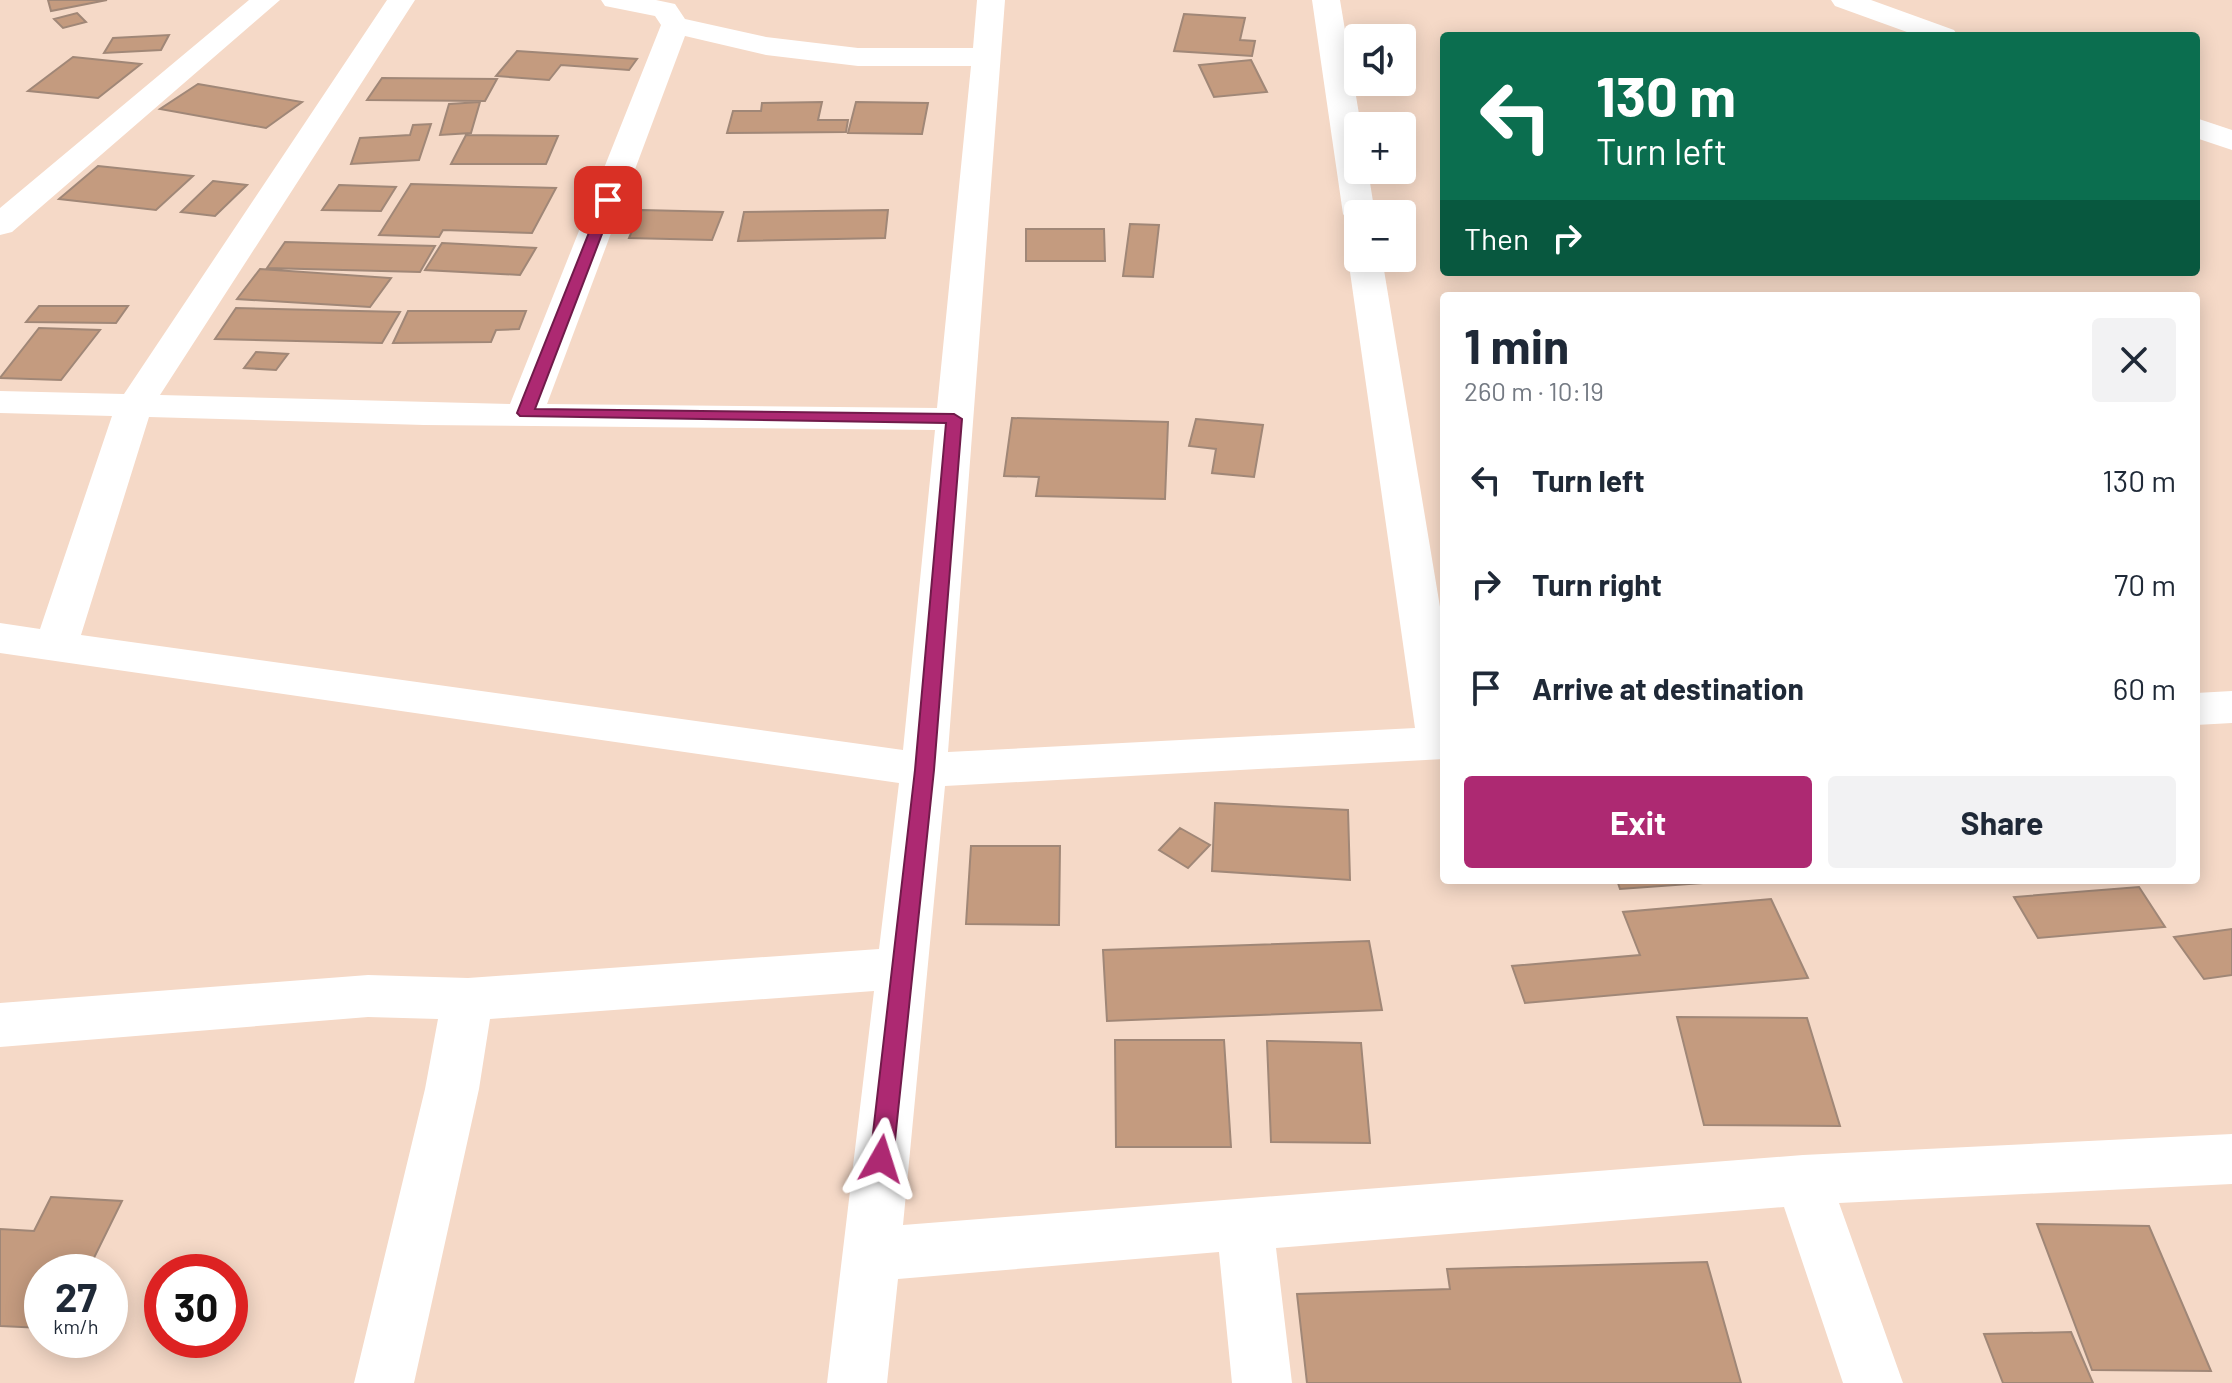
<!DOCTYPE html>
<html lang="en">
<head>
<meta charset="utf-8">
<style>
  :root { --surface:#fff; --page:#f2f2f3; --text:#1f2937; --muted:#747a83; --accent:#ad2972 }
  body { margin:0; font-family:Barlow,sans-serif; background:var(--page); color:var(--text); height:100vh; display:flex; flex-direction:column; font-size:30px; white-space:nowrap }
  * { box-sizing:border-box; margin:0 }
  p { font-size:26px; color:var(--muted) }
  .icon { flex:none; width:44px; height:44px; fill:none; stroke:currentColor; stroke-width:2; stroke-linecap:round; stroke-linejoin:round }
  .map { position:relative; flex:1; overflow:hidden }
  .side { position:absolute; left:1440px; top:292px; width:760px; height:592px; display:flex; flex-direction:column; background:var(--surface); border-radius:8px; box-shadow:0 4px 20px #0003 }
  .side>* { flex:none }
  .guide { position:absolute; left:1440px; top:32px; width:760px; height:244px; border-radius:8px; box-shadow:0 4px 20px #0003; background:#0b6e4f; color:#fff; overflow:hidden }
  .fabs { position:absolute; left:1344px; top:24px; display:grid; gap:16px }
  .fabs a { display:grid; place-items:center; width:72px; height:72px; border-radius:8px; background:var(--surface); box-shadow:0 4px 20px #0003; font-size:40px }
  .speed { position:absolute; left:24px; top:1254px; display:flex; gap:16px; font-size:40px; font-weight:700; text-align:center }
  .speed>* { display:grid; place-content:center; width:104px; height:104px; border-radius:50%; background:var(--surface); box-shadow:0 4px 20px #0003; line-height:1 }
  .speed small { font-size:20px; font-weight:400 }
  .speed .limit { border:12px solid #d22; background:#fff; color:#111 }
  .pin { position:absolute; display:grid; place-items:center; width:68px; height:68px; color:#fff; margin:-34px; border-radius:16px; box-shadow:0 4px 12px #0006 }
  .me { position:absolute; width:88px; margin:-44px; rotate:6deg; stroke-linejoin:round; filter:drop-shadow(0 0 6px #0008) }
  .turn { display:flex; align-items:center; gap:28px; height:168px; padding:0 24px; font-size:36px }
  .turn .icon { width:104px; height:104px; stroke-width:2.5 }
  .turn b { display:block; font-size:56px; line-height:68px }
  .then { display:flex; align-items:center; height:76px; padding:0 24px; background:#0003; gap:16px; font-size:30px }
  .round { display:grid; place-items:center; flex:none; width:84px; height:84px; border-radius:8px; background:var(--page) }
  .headline { display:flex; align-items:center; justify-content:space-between; height:136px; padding:0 24px }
  h1 { font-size:48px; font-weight:700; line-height:60px }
  .cta { display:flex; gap:16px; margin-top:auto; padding:16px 24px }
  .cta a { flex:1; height:92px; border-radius:8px; background:var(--accent); color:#fff; font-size:32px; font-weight:700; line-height:92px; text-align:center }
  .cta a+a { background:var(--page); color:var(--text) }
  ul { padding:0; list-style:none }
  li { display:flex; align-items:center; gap:24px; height:104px; padding:0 24px }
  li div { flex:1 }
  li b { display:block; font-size:30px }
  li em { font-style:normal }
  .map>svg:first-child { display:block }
  .building { fill:#c49b7f; stroke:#a08777; stroke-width:2 }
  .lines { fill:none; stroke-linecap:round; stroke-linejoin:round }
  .minor { fill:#fff; fill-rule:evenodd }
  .route { fill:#ad2972; stroke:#701b4a; stroke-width:2 }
</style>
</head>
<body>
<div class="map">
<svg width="2232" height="1383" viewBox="0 0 2232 1383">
  <rect width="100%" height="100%" fill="#f5d9c7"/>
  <!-- building -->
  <path class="building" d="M48,0H107L51,11Z
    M77,13L86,22L63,28L54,19Z
    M1184,14L1245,18L1240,40L1255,41L1252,56L1174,51Z
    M169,35L161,50L104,53L113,38Z
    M517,51L637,59L629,70L561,65L549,80L496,76Z
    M73,57L141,64L98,98L28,91Z
    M1251,60L1267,92L1214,97L1199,65Z
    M382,78L497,79L485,101L367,100Z
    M198,84L302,102L266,128L160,109Z
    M480,102L471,133L440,135L449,104Z
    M822,102L818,120H848L846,132L727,133L733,111H761L762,103Z
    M856,102L928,103L922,134L848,133Z
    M431,124L419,160L351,164L360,138L410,135L413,125Z
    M466,135L558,136L546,164H451Z
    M98,166L193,176L156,210L59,199Z
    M213,181L247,185L215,216L181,212Z
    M411,184L556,188L532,233L443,230L439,237L379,235Z
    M339,185L396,187L381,211L322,210Z
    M641,210L723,212L712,240L629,238Z
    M888,210L885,238L738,241L744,212Z
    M1130,224L1159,225L1153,277L1123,276Z
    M1026,229H1104L1105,261H1026Z
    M285,242L435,246L420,272L267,268Z
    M442,243L536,248L520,275L425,270Z
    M260,269L391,278L370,307L237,299Z
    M39,306H128L116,323L26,322Z
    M236,308L400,312L382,343L215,339Z
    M408,311H526L519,329L496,330L491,342L393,343Z
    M39,328L100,330L61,380L0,378Z
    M256,352L288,354L276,370L244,368Z
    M1012,418L1168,422L1165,499L1036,496L1039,477L1004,476Z
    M1196,419L1263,425L1254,477L1212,473L1216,449L1189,446Z
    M1215,803L1348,810L1350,880L1212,871Z
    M1180,828L1210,845L1188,868L1159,850Z
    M971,846H1060L1059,925L966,924Z
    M1617,880H1745L1620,889Z
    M2139,887L2165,927L2038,938L2014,897Z
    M1771,899L1808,978L1525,1003L1512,966L1640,955L1623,912Z
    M2232,929V975L2204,979L2174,937Z
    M1369,941L1382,1010L1107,1021L1103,950Z
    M1677,1017L1807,1018L1840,1126L1704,1125Z
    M1115,1040H1224L1231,1147H1116Z
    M1267,1041L1361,1043L1370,1143L1271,1142Z
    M51,1197L122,1201L87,1272H42V1328L0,1326V1229L34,1231Z
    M2037,1224L2149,1226L2211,1371L2092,1370Z
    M1707,1262L1741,1383H1307L1297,1294L1450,1289L1447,1269Z
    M2071,1332L2093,1383H2003L1984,1334Z"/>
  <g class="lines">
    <!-- minor -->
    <path class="minor" d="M249,0H280L12,232L0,235V208Z
      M387,0H415L160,395L510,404L661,25L655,16L605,6L601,0H656L675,4L685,19L766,37L858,48H973L977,0H1005L948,752L1415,728L1348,258L1358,250V258H1382L1444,631V759L945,786L903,1225L1803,1155L2232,1134V1184L1839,1203L1903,1383H1843L1784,1207L1276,1248L1292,1383H1232L1219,1252L898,1279L887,1383H827L874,991L490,1019L479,1089L414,1383H354L425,1089L438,1019L368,1017L0,1047V1003L368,975L468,978L879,949L899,783L0,653V623L40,629L112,416L0,413V391L124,394ZM685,36L766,55L858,66H971L937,408L547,404ZM149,417L424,425L935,430L903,750L81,635Z
      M1312,0H1340L1361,126H1358V170H1368L1375,214H1358V223L1348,221L1343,214Z
      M1831,0H1871L1954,30L1958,36H1918L1835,6Z
      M2196,118L2232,130V150L2196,138Z
      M2232,691V723L2196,725V693Z"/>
  </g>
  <!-- route -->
  <path class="route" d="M608,196L615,200L535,409L954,414L962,419L934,770L893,1159L889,1166L881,1169L873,1166L870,1159L915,770L946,423L520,416L517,413L602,200Z"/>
</svg>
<div class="fabs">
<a><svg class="icon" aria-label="sound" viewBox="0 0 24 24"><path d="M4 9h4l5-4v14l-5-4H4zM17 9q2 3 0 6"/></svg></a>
<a>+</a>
<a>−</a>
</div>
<div class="speed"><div>27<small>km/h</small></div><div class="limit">30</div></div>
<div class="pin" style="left:608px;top:200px;background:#d93025"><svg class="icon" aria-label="arrive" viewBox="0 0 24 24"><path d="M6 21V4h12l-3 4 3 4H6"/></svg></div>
<svg class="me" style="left:881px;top:1159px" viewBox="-20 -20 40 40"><path d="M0-17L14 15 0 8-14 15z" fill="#ad2972" stroke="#fff" stroke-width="4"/></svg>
<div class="guide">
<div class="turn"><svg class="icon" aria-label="left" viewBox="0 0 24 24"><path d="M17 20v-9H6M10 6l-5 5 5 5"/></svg><div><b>130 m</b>Turn left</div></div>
<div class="then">Then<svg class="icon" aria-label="right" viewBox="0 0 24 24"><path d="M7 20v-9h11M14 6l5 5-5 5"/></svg></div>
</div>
<section class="side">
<div class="headline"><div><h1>1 min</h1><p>260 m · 10:19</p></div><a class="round"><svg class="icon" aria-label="close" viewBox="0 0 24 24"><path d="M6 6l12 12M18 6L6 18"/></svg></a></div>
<ul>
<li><svg class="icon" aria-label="left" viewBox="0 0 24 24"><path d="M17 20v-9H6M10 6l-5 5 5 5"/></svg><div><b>Turn left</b></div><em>130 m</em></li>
<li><svg class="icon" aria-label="right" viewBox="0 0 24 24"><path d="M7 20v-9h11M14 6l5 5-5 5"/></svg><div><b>Turn right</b></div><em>70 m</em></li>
<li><svg class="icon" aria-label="arrive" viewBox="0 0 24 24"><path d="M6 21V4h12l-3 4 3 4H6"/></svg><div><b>Arrive at destination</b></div><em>60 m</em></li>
</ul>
<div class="cta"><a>Exit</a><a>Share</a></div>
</section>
</div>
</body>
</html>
